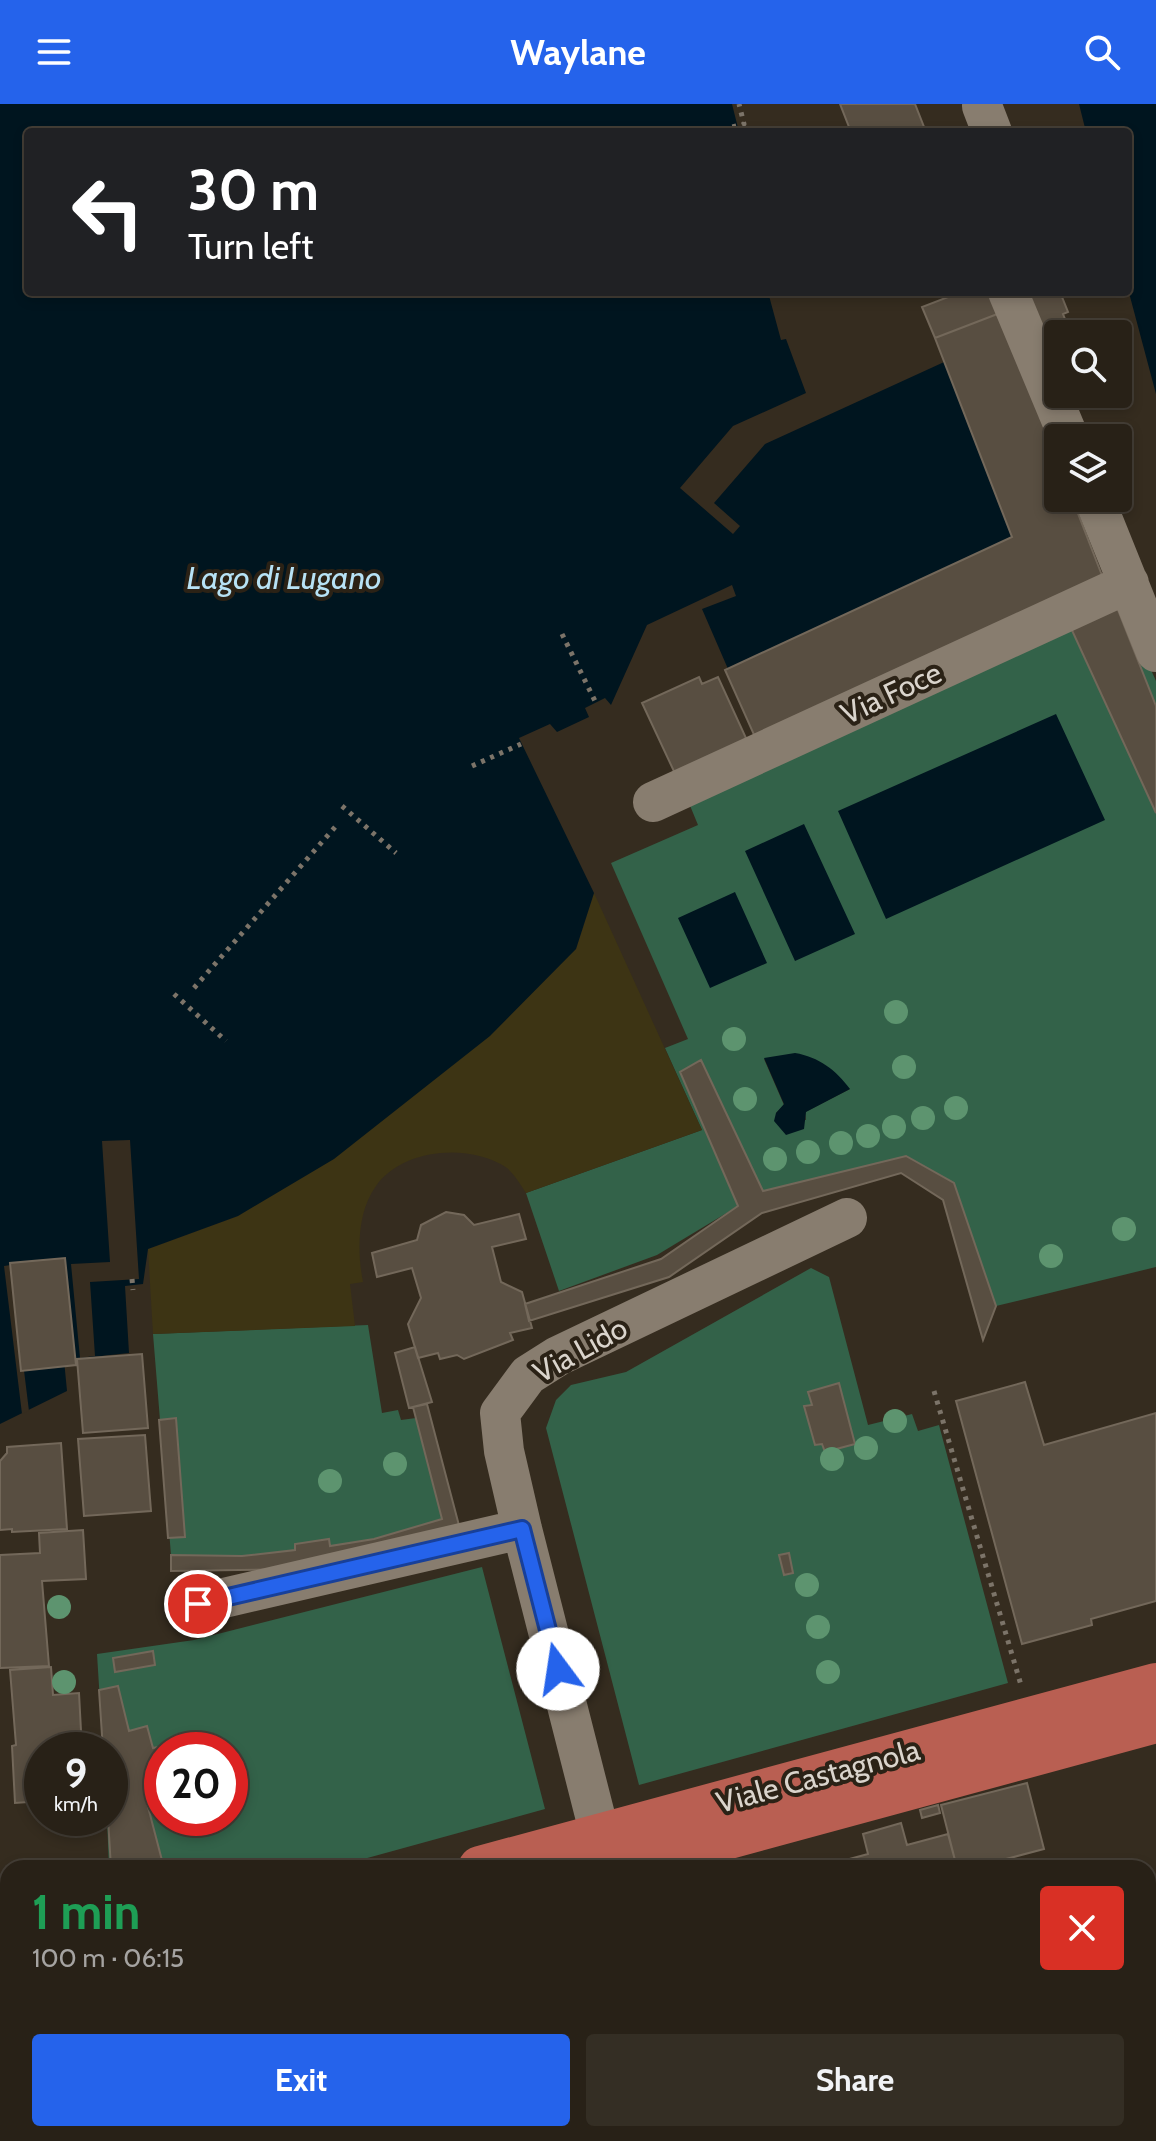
<!DOCTYPE html>
<html lang="en">
<head>
<meta charset="utf-8">
<style>
  :root { --surface:#282117; --page:#342e24; --text:#f1f3f6; --muted:#a5a3a1; --line:#443e36; --accent:#2563eb }
  body { margin:0; font-family:Cabin,sans-serif; background:var(--page); color:var(--text); height:100vh; display:flex; flex-direction:column; font-size:30px; white-space:nowrap }
  * { box-sizing:border-box; margin:0 }
  p { font-size:26px; color:var(--muted) }
  .icon { flex:none; width:44px; height:44px; fill:none; stroke:currentColor; stroke-width:2; stroke-linecap:round; stroke-linejoin:round }
  .map { position:relative; flex:1; overflow:hidden }
  .details { position:absolute; left:0px; top:1756px; width:1156px; height:282px; display:flex; flex-direction:column; background:var(--surface); border-radius:24px 24px 0 0; box-shadow:0 4px 12px #0003,0 0 0 2px var(--line) }
  .details>* { flex:none }
  .guide { position:absolute; left:24px; top:24px; width:1108px; height:168px; border-radius:8px; box-shadow:0 4px 12px #0003,0 0 0 2px var(--line); background:#202124; color:#fff; overflow:hidden }
  .controls { position:absolute; left:1044px; top:216px; display:grid; gap:16px }
  .controls a { display:grid; place-items:center; width:88px; height:88px; border-radius:8px; background:var(--surface); box-shadow:0 4px 12px #0003,0 0 0 2px var(--line); font-size:40px }
  .speed { position:absolute; left:24px; top:1628px; display:flex; gap:16px; font-size:40px; font-weight:700; text-align:center }
  .speed>* { display:grid; place-content:center; width:104px; height:104px; border-radius:50%; background:var(--surface); box-shadow:0 4px 12px #0003,0 0 0 2px var(--line); line-height:1 }
  .speed small { font-size:20px; font-weight:400 }
  .speed .limit { border:12px solid #d22; background:#fff; color:#111 }
  .pin { position:absolute; display:grid; place-items:center; width:68px; height:68px; color:#fff; margin:-34px; border:4px solid #fff; border-radius:50%; box-shadow:0 2px 8px #0007 }
  .me { position:absolute; width:88px; margin:-44px; rotate:346deg; stroke-linejoin:round; filter:drop-shadow(0 0 6px #0008) }
  .turn { display:flex; align-items:center; gap:28px; height:168px; padding:0 32px; font-size:36px }
  .turn .icon { width:104px; height:104px; stroke-width:2.5 }
  .turn b { display:block; font-size:56px; line-height:68px }
  .round { display:grid; place-items:center; flex:none; width:84px; height:84px; border-radius:8px; background:var(--page) }
  .head { display:flex; align-items:center; justify-content:space-between; height:136px; padding:0 32px }
  h1 { font-size:48px; font-weight:800; line-height:60px; color:#1e9e55 }
  .action { display:flex; gap:16px; margin-top:auto; padding:16px 32px }
  .action a { flex:1; height:92px; border-radius:8px; background:var(--accent); color:#fff; font-size:32px; font-weight:800; line-height:92px; text-align:center }
  .action a+a { background:var(--page); color:var(--text) }
  header { display:flex; justify-content:space-between; align-items:center; height:104px; padding:0 32px; background:var(--accent); color:#fff; font-size:36px; font-weight:800 }
  .map>svg:first-child { display:block }
  .green { fill:#336249; fill-rule:evenodd }
  .sand { fill:#3d3414 }
  .water { fill:#00151f }
  .pier { fill:#352c1f }
  .building { fill:#584e41; stroke:#73685a; stroke-width:2 }
  .lines { fill:none; stroke-linecap:round; stroke-linejoin:round }
  .path { stroke:#7c7469; stroke-width:5; stroke-dasharray:4 6; stroke-linecap:butt }
  .minor { stroke:#887d6f; stroke-width:40 }
  .major { stroke:#b95f52; stroke-width:44 }
  .tree { fill:#5d946f }
  .route-casing { stroke:#184099; stroke-width:20 }
  .route { stroke:#2563eb; stroke-width:14 }
  .labels { text-anchor:middle; dominant-baseline:central; stroke-width:8; stroke-linejoin:round; paint-order:stroke }
  .street-label { font-size:30px; fill:#dad4cc; stroke:#2b2216 }
  .water-label { font-size:32px; font-style:italic; fill:#b7e2f5; stroke:#2b2216 }
</style>
</head>
<body>
<header><svg class="icon" aria-label="menu" viewBox="0 0 24 24"><path d="M4 6h16M4 12h16M4 18h16"/></svg>Waylane<svg class="icon" aria-label="search" viewBox="0 0 24 24"><circle cx="10" cy="10" r="6"/><path d="M15 15l6 6"/></svg></header>
<div class="map">
<svg width="1156" height="2037" viewBox="0 0 1156 2037">
  <rect width="100%" height="100%" fill="#352c1f"/>
  <!-- green -->
  <path class="green" d="M1120,496L1156,577V1163L996,1202L954,1079L906,1052L763,1087L657,1151L559,1187L526,1089L702,1026L665,944L688,935L611,759L698,721L684,687ZM764,955L850,985L805,1008L806,1016L776,1009L784,1001Z
    M811,1164L829,1173L868,1321L912,1310L918,1327L939,1321L1008,1579L639,1681L546,1324L556,1296L571,1281L626,1268Z
    M368,1221L382,1309L398,1306L401,1316L416,1314L442,1415L374,1435L330,1442L329,1435L295,1440V1446L242,1452L171,1451L153,1230Z
    M482,1463L545,1705L331,1764H109L107,1714H110V1646H103L97,1550L194,1536ZM162,1646H230V1714H162Z"/>
  <!-- sand -->
  <path class="sand" d="M594,789L702,1026L526,1089C521,1081 514,1070 507,1064C470,1039 403,1044 376,1082C357,1108 357,1148 363,1178L350,1180L355,1222L153,1230L148,1145L238,1112L576,845Z"/>
  <!-- water -->
  <path class="water" d="M0,0H732L739,28H28V188H768L781,236L786,235L806,289L733,322L680,384L733,430L740,422L714,399L765,340L990,237L1077,460L748,611L702,505L736,492L732,481L647,521L611,601L605,594L585,604L589,613L557,628L550,620L519,634L594,789L576,845L490,932L334,1055L238,1112L148,1145L143,1180L125,1182L129,1249L64,1256L67,1287L0,1320Z
    M1079,0H1156V290L1128,185V28H1086Z
    M1056,610L1105,716L886,815L838,707Z
    M804,720L855,830L795,857L745,747Z
    M735,788L767,859L710,884L678,814Z
    M795,949C819,953 836,966 850,985L806,1008L804,1025L786,1031L774,1017L776,1009L784,1000L764,954Z"/>
  <!-- pier -->
  <path class="pier" d="M130,1036L139,1175L90,1178L95,1252L80,1254L71,1160L110,1158L102,1037Z
    M11,1161L29,1307L22,1310L4,1162Z"/>
  <!-- building -->
  <path class="building" d="M840,0H915L926,28H851Z
    M961,188H992L1000,209L935,234L922,203Z
    M1021,188H1060L1068,208L1063,210L1071,230H1058V275Z
    M1000,209L1058,358V394H1072L1103,474L755,633L725,566L1012,433L935,234Z
    M1116,501L1156,602V709L1070,522Z
    M699,573L702,580L718,573L751,645L679,678L642,599Z
    M701,956L763,1087L906,1052L954,1079L996,1202L983,1236L943,1096L901,1069L762,1109L669,1173L529,1217L525,1200L661,1155L738,1102L680,968Z
    M446,1108L464,1111L474,1121L519,1110L526,1135L492,1143L501,1178L522,1188L532,1224L510,1229L513,1236L464,1255L457,1251L440,1255L438,1249L418,1254L408,1220L421,1194L412,1164L377,1173L372,1149L417,1136L421,1121Z
    M65,1154L76,1261L21,1267L10,1159Z
    M415,1243L432,1298L409,1304L395,1249Z
    M142,1250L148,1324L83,1329L77,1255Z
    M1025,1278L1044,1341L1156,1309V1497L1091,1515L1092,1521L1022,1540L956,1297Z
    M839,1279L855,1340L825,1348L822,1340L815,1341L804,1302L812,1301L808,1288Z
    M427,1300L461,1429L298,1465L171,1467V1451L242,1452L295,1446V1440L329,1435L330,1442L374,1435L442,1415L413,1303Z
    M176,1314L185,1433L168,1434L159,1316Z
    M145,1331L151,1407L84,1412L78,1335Z
    M61,1339L67,1425L12,1428V1425L0,1426V1357L7,1349V1343Z
    M83,1426L86,1475L42,1477L49,1562L0,1564V1451L40,1449L39,1429Z
    M789,1449L793,1469L784,1471L779,1451Z
    M153,1547L155,1561L115,1568L113,1554Z
    M51,1563L53,1591L79,1589L82,1646H42V1697L15,1699L12,1642L16,1641L10,1566Z
    M118,1582L129,1627L147,1622L153,1644L169,1641L170,1646H162V1695L147,1699L164,1764H111L108,1714L110,1646H103L99,1586Z
    M1027,1679L1044,1745L972,1764H957L941,1701Z
    M938,1701L940,1709L922,1714L920,1706Z
    M901,1719L907,1741L948,1730L957,1764H816L868,1750L863,1730Z
    M0,2007L8,2009V2030H38L37,2037H0Z
    M191,2030H522L524,2037H193Z
    M522,2030H824L826,2037H524Z
    M911,2030H1019L1021,2037H913Z"/>
  <g class="lines">
    <!-- path -->
    <path class="path" d="M713,28L744,20L739,0
      M562,530L596,599
      M472,662L521,640
      M342,702L396,749
      M194,884L336,722
      M174,890L226,937
      M132,1175L133,1186
      M934,1287L1021,1581"/>
    <!-- minor -->
    <path class="minor" d="M982,2L992,28
      M1008,188L1069,334
      M1094,394L1156,548
      M653,698L1129,479
      M198,1500L522,1425
      M600,1731L522,1425L504,1347L500,1309L528,1271L558,1252L847,1114
      M102,2030L104,2037
      M1049,2030L1051,2037"/>
    <!-- major -->
    <path class="major" d="M480,1764L1156,1581
      M615,1764L1156,1617
      M0,1844L8,1846"/>
  </g>
  <!-- trees -->
  <g class="tree">
    <circle cx="896" cy="908" r="12"/>
    <circle cx="734" cy="935" r="12"/>
    <circle cx="904" cy="963" r="12"/>
    <circle cx="745" cy="995" r="12"/>
    <circle cx="956" cy="1004" r="12"/>
    <circle cx="923" cy="1014" r="12"/>
    <circle cx="894" cy="1023" r="12"/>
    <circle cx="868" cy="1032" r="12"/>
    <circle cx="841" cy="1039" r="12"/>
    <circle cx="808" cy="1048" r="12"/>
    <circle cx="775" cy="1055" r="12"/>
    <circle cx="1124" cy="1125" r="12"/>
    <circle cx="1051" cy="1152" r="12"/>
    <circle cx="895" cy="1317" r="12"/>
    <circle cx="866" cy="1344" r="12"/>
    <circle cx="832" cy="1355" r="12"/>
    <circle cx="395" cy="1360" r="12"/>
    <circle cx="330" cy="1377" r="12"/>
    <circle cx="807" cy="1481" r="12"/>
    <circle cx="59" cy="1503" r="12"/>
    <circle cx="818" cy="1523" r="12"/>
    <circle cx="828" cy="1568" r="12"/>
    <circle cx="64" cy="1578" r="12"/>
  </g>
  <g class="lines">
    <defs>
      <path id="route" d="M198,1500L522,1425L558,1565"/>
    </defs>
    <!-- route casing -->
    <use href="#route" class="route-casing"/>
    <!-- route -->
    <use href="#route" class="route"/>
  </g>
  <g class="labels">
    <!-- street labels -->
    <g class="street-label">
      <text transform="translate(891 589) rotate(-25)">Via Foce</text>
      <text transform="translate(580 1246) rotate(-29)">Via Lido</text>
      <text transform="translate(818 1672) rotate(-15)">Viale Castagnola</text>
    </g>
    <!-- water labels -->
    <g class="water-label">
      <text x="284" y="473">Lago di Lugano</text>
    </g>
  </g>
</svg>
<div class="controls">
<a><svg class="icon" aria-label="search" viewBox="0 0 24 24"><circle cx="10" cy="10" r="6"/><path d="M15 15l6 6"/></svg></a>
<a><svg class="icon" aria-label="layers" viewBox="0 0 24 24"><path d="M12 4l9 5-9 5-9-5zM3 14l9 5 9-5"/></svg></a>
</div>
<div class="speed"><div>9<small>km/h</small></div><div class="limit">20</div></div>
<div class="pin" style="left:198px;top:1500px;background:#d93025"><svg class="icon" aria-label="arrive" viewBox="0 0 24 24"><path d="M6 21V4h12l-3 4 3 4H6"/></svg></div>
<svg class="me" style="left:558px;top:1565px" viewBox="-20 -20 40 40"><circle r="19" fill="#fff"/><path d="M0-13L10 11 0 6-10 11z" fill="#2563eb"/></svg>
<div class="guide">
<div class="turn"><svg class="icon" aria-label="left" viewBox="0 0 24 24"><path d="M17 20v-9H6M10 6l-5 5 5 5"/></svg><div><b>30 m</b>Turn left</div></div>
</div>
<section class="details">
<div class="head"><div><h1>1 min</h1><p>100 m · 06:15</p></div><a class="round" style="background:#d93025;color:#fff"><svg class="icon" aria-label="close" viewBox="0 0 24 24"><path d="M6 6l12 12M18 6L6 18"/></svg></a></div>
<div class="action"><a>Exit</a><a>Share</a></div>
</section>
</div>
</body>
</html>
